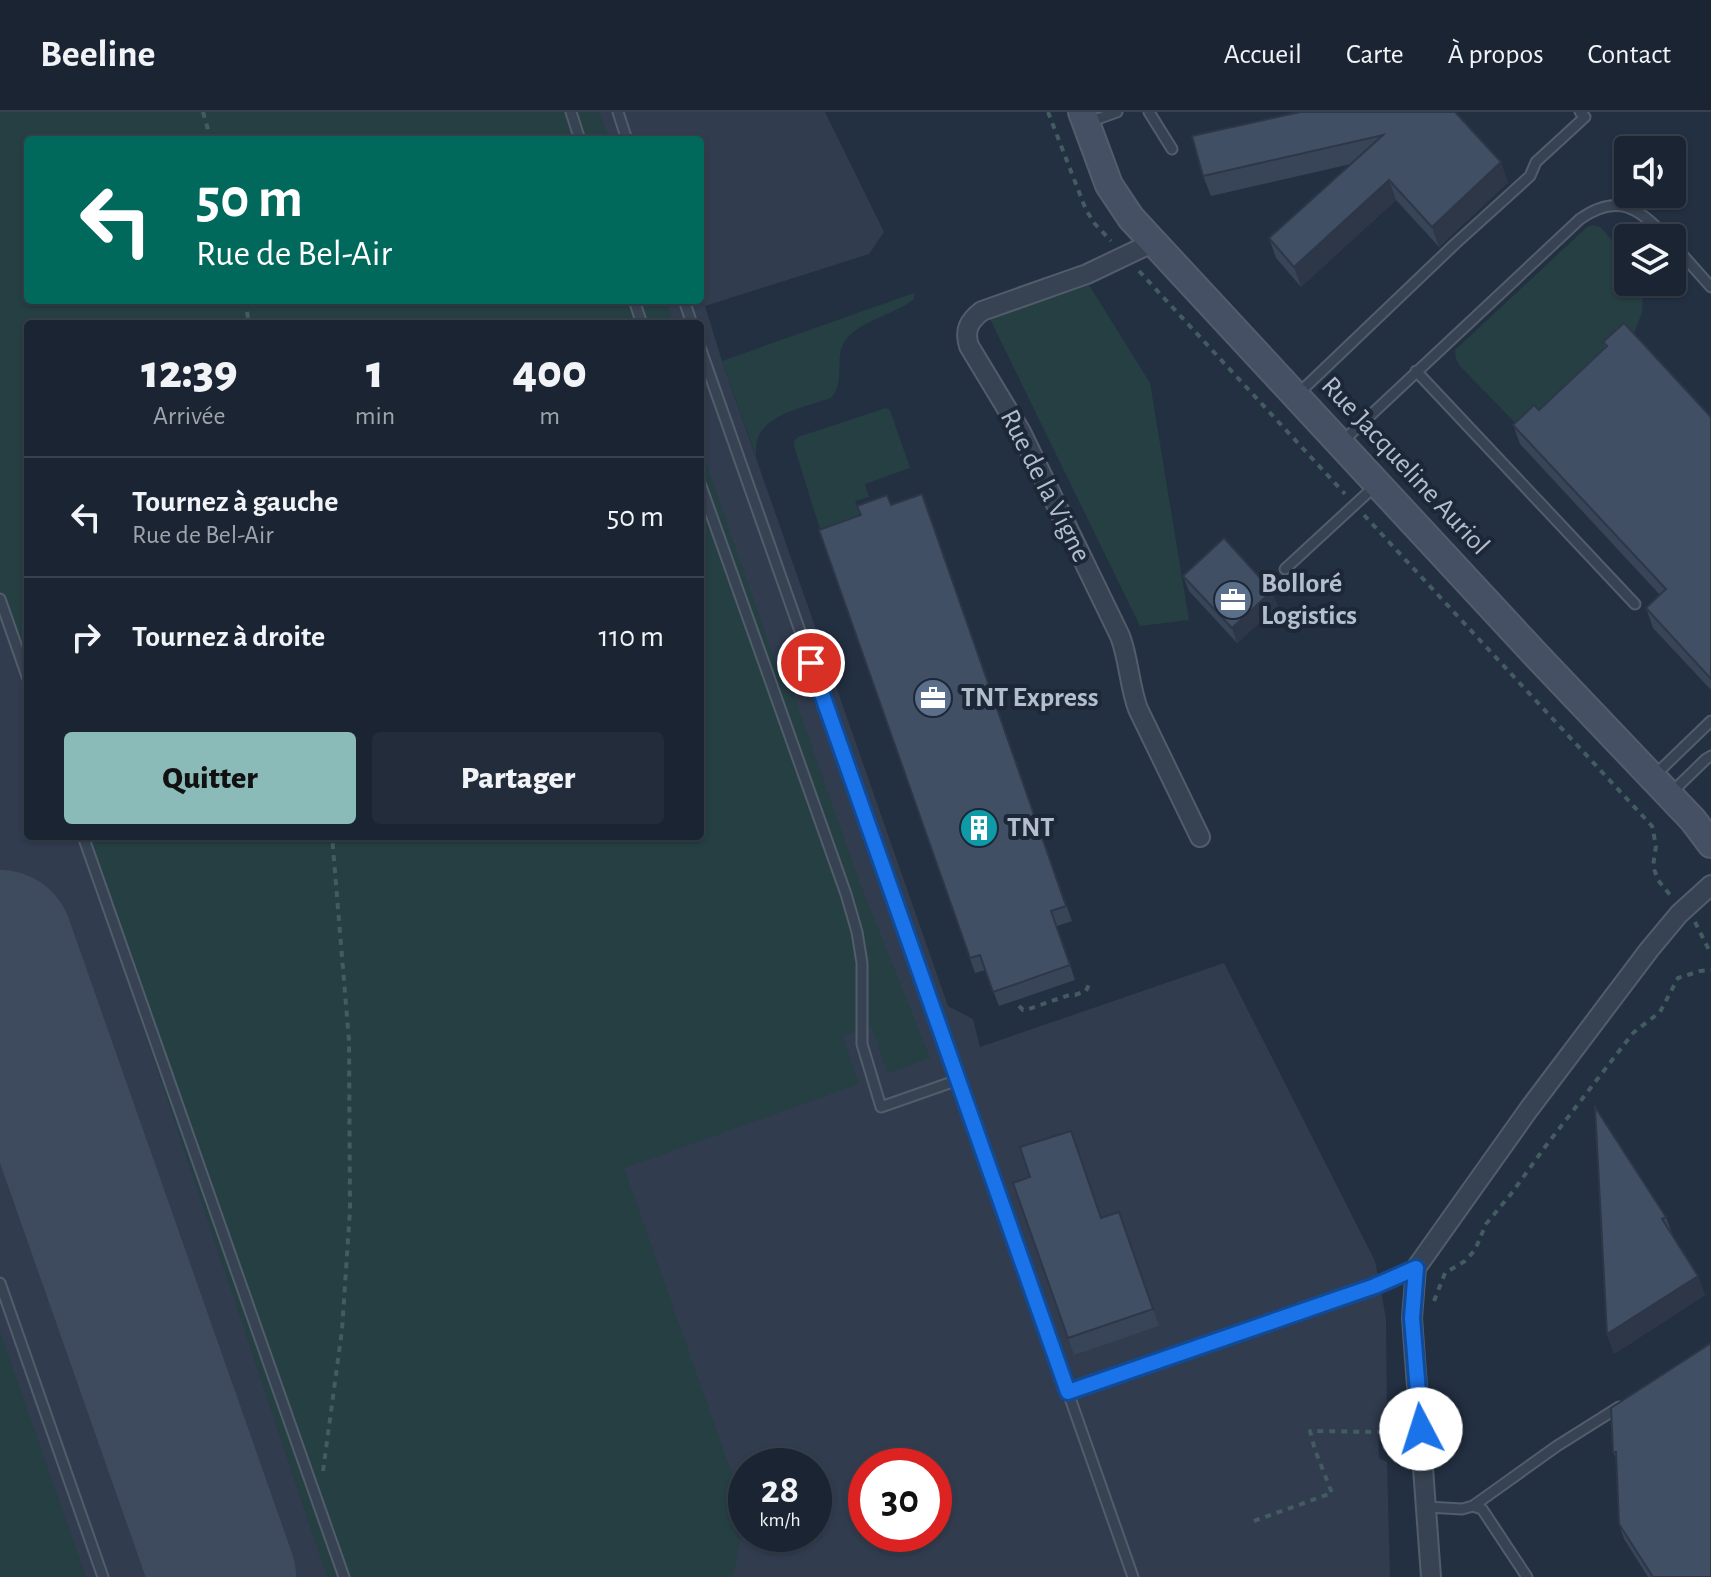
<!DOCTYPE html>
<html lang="fr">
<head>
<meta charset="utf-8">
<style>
  :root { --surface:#1a2432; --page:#232c3a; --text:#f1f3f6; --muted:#9fa4ac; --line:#38414d; --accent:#8bbbb9 }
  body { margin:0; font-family:"Alegreya Sans",sans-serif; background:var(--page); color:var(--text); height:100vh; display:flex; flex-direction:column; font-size:30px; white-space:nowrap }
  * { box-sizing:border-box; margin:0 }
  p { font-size:26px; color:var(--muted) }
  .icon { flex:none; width:44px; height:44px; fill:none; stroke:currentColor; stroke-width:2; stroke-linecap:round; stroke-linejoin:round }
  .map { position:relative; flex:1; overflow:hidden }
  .details { position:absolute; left:24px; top:208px; width:680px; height:520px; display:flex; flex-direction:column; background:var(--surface); border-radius:8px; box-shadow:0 2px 6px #0004,0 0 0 2px var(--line) }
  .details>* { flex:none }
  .guide { position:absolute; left:24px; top:24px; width:680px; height:168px; border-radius:8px; box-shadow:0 2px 6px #0004,0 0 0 2px var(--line); background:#00695c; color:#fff; overflow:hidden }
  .tools { position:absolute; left:1614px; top:24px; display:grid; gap:16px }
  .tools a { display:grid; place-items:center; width:72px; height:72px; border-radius:8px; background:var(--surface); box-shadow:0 2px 6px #0004,0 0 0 2px var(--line); font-size:40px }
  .speed { position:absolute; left:728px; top:1336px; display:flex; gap:16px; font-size:40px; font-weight:700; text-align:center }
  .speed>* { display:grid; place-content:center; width:104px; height:104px; border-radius:50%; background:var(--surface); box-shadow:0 2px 6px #0004,0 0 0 2px var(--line); line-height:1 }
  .speed small { font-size:20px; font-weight:400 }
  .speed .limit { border:12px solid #d22; background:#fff; color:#111 }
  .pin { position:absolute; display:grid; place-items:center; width:68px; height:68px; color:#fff; margin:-34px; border:4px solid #fff; border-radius:50%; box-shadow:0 2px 8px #0007 }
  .me { position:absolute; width:88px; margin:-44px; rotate:355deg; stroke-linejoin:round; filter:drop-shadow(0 0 6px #0008) }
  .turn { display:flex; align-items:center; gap:28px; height:168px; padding:0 40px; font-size:36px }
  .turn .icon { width:104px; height:104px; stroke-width:2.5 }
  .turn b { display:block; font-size:56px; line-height:68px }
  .eta { display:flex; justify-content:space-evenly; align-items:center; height:136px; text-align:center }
  .eta b { font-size:48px; font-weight:800; line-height:56px }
  .button { display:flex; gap:16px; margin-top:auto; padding:16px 40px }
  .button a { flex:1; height:92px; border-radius:8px; background:var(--accent); color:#111; font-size:32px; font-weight:800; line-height:92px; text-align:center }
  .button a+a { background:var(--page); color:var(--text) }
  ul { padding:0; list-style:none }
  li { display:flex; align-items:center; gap:24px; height:120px; padding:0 40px; border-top:2px solid var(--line) }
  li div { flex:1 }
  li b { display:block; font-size:30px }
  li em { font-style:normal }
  header { display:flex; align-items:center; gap:48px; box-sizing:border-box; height:112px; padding:0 40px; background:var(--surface); border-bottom:2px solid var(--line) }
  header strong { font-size:38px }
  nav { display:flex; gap:44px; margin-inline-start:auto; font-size:28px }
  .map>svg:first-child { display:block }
  .airport { fill:#313c4f; fill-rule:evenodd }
  .green { fill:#253f43 }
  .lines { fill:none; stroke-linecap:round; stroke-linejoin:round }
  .taxiway { stroke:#3e4a5e; stroke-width:58 }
  .runway { stroke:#3e4a5e; stroke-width:146 }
  .lane-casing { stroke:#525d6c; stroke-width:13 }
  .street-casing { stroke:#525d6c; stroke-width:22 }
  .secondary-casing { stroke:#525d6c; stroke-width:30 }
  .path { stroke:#435c60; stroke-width:4; stroke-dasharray:6 6; stroke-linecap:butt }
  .lane { stroke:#374252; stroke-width:9 }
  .street { stroke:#374252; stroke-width:18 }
  .secondary { stroke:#455065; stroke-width:26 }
  .wall { fill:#384457 }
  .shaded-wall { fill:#2e3747 }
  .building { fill:#414f65; stroke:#2e3747; stroke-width:2 }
  .route-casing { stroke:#114b97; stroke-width:20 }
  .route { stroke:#1a73e8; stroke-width:14 }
  .labels { text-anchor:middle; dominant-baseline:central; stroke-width:8; stroke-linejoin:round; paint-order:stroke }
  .street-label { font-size:28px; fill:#b4bdcc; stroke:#1c2737 }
  .poi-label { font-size:28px; font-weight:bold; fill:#b4bdcc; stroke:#1c2737; text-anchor:start }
</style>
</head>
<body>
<header>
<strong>Beeline</strong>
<nav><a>Accueil</a><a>Carte</a><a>À propos</a><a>Contact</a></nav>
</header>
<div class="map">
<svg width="1711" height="1465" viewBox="0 0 1711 1465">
  <rect width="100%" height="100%" fill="#233042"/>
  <!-- airport -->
  <path class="airport" d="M0,0H825L884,120L869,142L705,194L722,249L948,894L973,907L980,935L1224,851L1375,1149L1386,1206L1387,1311L1378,1316L1379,1346L1387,1350L1390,1465H0ZM28,28H700V188H28ZM28,212H700V724H28ZM746,1354H814V1422H746ZM866,1354H934V1422H866Z"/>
  <!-- green -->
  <path class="green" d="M0,0H599L609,28H28V188H666L674,212H28V572L0,489Z
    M1592,113L1600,115L1628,144V170H1642L1643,176L1642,200L1631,230L1524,320L1460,254L1456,247L1455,238L1587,115Z
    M1089,173L1150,271L1189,508L1140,514L990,207Z
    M914,181V187C895,202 863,208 847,226C832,244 847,268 831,286C811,293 772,301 761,320C756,327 756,336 756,345L722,249Z
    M886,296L890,298L910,356L865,372L869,385L855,389L866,418L825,433L794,334V329L798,325Z
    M700,333L781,567H788L859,769L930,946L888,961L871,913L843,924L859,972L624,1056L741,1388C741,1413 742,1442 731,1465H327L79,724H700Z
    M0,1220L86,1465H0Z"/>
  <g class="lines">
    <!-- taxiway -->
    <path class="taxiway" d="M205,1416L225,1465"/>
    <!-- runway -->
    <path class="runway" d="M0,831L223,1465"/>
    <defs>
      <path id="lane" d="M571,0L580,28
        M618,0L627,28
        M1149,0L1172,37
        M1089,10L1117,0
        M1672,131L1711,175
        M634,188L642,212
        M684,188L692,212
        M700,235L1133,1465
        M1416,259L1635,492
        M1299,281L1455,132L1530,64L1536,50L1585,5L1580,0
        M1343,329L1580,107C1617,81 1639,95 1667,126
        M700,371L846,782L857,820L862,851V932L881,995L958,968
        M1285,457L1375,374
        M0,487L28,567
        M1655,663L1711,609
        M1670,682L1706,647L1711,644
        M83,724L344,1465
        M0,1171L103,1465
        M1068,1280L1375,1174L1416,1156
        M1473,1394L1557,1334L1619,1295
        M1427,1395L1462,1397L1473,1394L1482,1397L1527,1465"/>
      <path id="street" d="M1154,130L1087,162L982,199C969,209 964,218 969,234L1021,320L1120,524C1129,547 1129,573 1138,597L1200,725
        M1431,1465L1412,1206L1416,1156L1529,997L1649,838L1679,802L1711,773"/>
      <path id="secondary" d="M1082,0L1109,73L1131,106L1537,544L1693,708L1711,732"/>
    </defs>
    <!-- lane casing -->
    <use href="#lane" class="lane-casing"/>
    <!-- street casing -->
    <use href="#street" class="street-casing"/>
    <!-- secondary casing -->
    <use href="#secondary" class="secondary-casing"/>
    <!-- path -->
    <path class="path" d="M203,0L211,28
      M1048,0L1086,98L1095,112L1111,129
      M1139,159L1345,382
      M245,188L249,212
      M1364,403L1652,714L1656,734L1653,754L1658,768L1670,783
      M1695,810L1711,842
      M1019,894L1023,898L1029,897L1069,883H1075L1086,879L1091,868
      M1434,1189L1445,1161L1465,1149L1475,1138L1486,1112L1511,1082L1545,1035L1633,921L1660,900L1678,866L1700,859L1711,858
      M323,1359L342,1218L350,1098L349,929L332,724
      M1254,1409L1332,1381L1315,1338L1310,1319L1378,1320L1403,1318"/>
    <!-- lane -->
    <use href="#lane" class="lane"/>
    <!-- street -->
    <use href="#street" class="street"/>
    <!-- secondary -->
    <use href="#secondary" class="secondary"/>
  </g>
  <!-- wall -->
  <path class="wall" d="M1455,0L1508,70L1439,135L1396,88L1301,175L1276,146L1269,126L1351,52L1211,84L1203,64Z
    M1603,230L1711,305V578L1653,516L1646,496L1660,483L1520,332L1513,313L1539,298L1605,236Z
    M922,382L1072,809L1057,814L1075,868L999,894L985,858L975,861L819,418Z
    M1183,464L1278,494L1237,531L1189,479Z
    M1595,995L1666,1105L1673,1124L1705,1183L1614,1242L1607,1222Z
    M1013,1071L1101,1106L1119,1100L1159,1214L1074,1243Z
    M1611,1296L1711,1465H1648L1624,1427L1619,1412L1616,1347L1613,1340Z"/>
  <!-- shaded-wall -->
  <path class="shaded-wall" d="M1501,50L1508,70L1439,135L1432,115Z
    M1389,68L1396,88L1301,175L1294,155Z
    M1272,479L1278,494L1237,531L1232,516Z
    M1698,1164L1705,1183L1614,1242L1607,1222Z"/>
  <!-- building -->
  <path class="building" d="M1300,0H1455L1501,50L1432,115L1389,68L1294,155L1269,126L1383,23L1203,64L1192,24Z
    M1624,211L1711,305V567L1646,496L1666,477L1513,313L1534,293L1539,298L1607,234L1603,230Z
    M922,382L1066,794L1051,799L1070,853L993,880L980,843L970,846L819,418L861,403L857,394L887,383L891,393Z
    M1224,426L1272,479L1232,516L1183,464Z
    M1595,995L1666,1105L1662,1107L1698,1164L1607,1222Z
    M1071,1019L1101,1106L1119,1100L1153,1197L1068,1226L1013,1071L1030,1065L1020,1035Z
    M1711,1231V1465H1653L1619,1412L1616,1340H1613L1611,1296Z"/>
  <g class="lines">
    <defs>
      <path id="route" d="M811,551L1068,1280L1375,1174L1416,1156L1412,1206L1421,1317"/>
    </defs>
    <!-- route casing -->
    <use href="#route" class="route-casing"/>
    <!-- route -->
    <use href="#route" class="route"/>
  </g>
  <!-- icons -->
  <defs>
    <symbol id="office-disc" viewBox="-11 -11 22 22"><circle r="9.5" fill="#5c6f8a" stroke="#1c2737"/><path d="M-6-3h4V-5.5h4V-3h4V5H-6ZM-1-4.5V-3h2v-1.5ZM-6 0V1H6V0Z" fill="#fff"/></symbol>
    <symbol id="building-disc" viewBox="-11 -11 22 22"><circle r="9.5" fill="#0f9aa8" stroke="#1c2737"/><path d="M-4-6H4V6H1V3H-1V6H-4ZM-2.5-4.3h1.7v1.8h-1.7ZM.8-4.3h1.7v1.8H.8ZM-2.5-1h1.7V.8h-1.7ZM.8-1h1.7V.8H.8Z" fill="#fff"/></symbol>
  </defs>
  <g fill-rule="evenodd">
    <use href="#office-disc" x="1211" y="466" width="44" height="44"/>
    <use href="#office-disc" x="911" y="564" width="44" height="44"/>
    <use href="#building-disc" x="957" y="694" width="44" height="44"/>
  </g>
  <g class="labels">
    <!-- street labels -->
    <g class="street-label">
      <text transform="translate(1405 354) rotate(47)">Rue Jacqueline Auriol</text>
      <text transform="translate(1045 374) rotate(63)">Rue de la Vigne</text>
    </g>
    <!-- poi labels -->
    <g class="poi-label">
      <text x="1261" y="472">Bolloré<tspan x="1261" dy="32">Logistics</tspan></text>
      <text x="961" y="586">TNT Express</text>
      <text x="1007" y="716">TNT</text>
    </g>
  </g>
</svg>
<div class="tools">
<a><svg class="icon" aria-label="sound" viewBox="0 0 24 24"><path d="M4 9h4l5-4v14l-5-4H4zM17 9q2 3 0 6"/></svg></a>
<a><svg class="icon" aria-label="layers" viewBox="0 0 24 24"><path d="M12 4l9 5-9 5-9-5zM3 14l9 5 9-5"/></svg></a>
</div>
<div class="speed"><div>28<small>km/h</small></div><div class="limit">30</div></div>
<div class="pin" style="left:811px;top:551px;background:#d93025"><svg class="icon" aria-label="arrive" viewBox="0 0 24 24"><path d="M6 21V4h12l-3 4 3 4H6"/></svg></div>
<svg class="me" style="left:1421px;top:1317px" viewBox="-20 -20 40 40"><circle r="19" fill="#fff"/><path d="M0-13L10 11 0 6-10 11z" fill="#1a73e8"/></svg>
<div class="guide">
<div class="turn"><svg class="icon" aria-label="left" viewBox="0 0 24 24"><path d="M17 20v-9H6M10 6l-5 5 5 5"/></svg><div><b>50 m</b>Rue de Bel-Air</div></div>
</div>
<section class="details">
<div class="eta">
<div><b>12:39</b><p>Arrivée</p></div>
<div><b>1</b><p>min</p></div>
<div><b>400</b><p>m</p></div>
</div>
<ul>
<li><svg class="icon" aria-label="left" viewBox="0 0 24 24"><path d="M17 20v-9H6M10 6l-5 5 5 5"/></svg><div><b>Tournez à gauche</b><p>Rue de Bel-Air</p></div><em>50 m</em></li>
<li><svg class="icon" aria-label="right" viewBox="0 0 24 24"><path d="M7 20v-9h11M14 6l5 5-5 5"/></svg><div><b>Tournez à droite</b></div><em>110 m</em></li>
</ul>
<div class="button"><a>Quitter</a><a>Partager</a></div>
</section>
</div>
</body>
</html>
